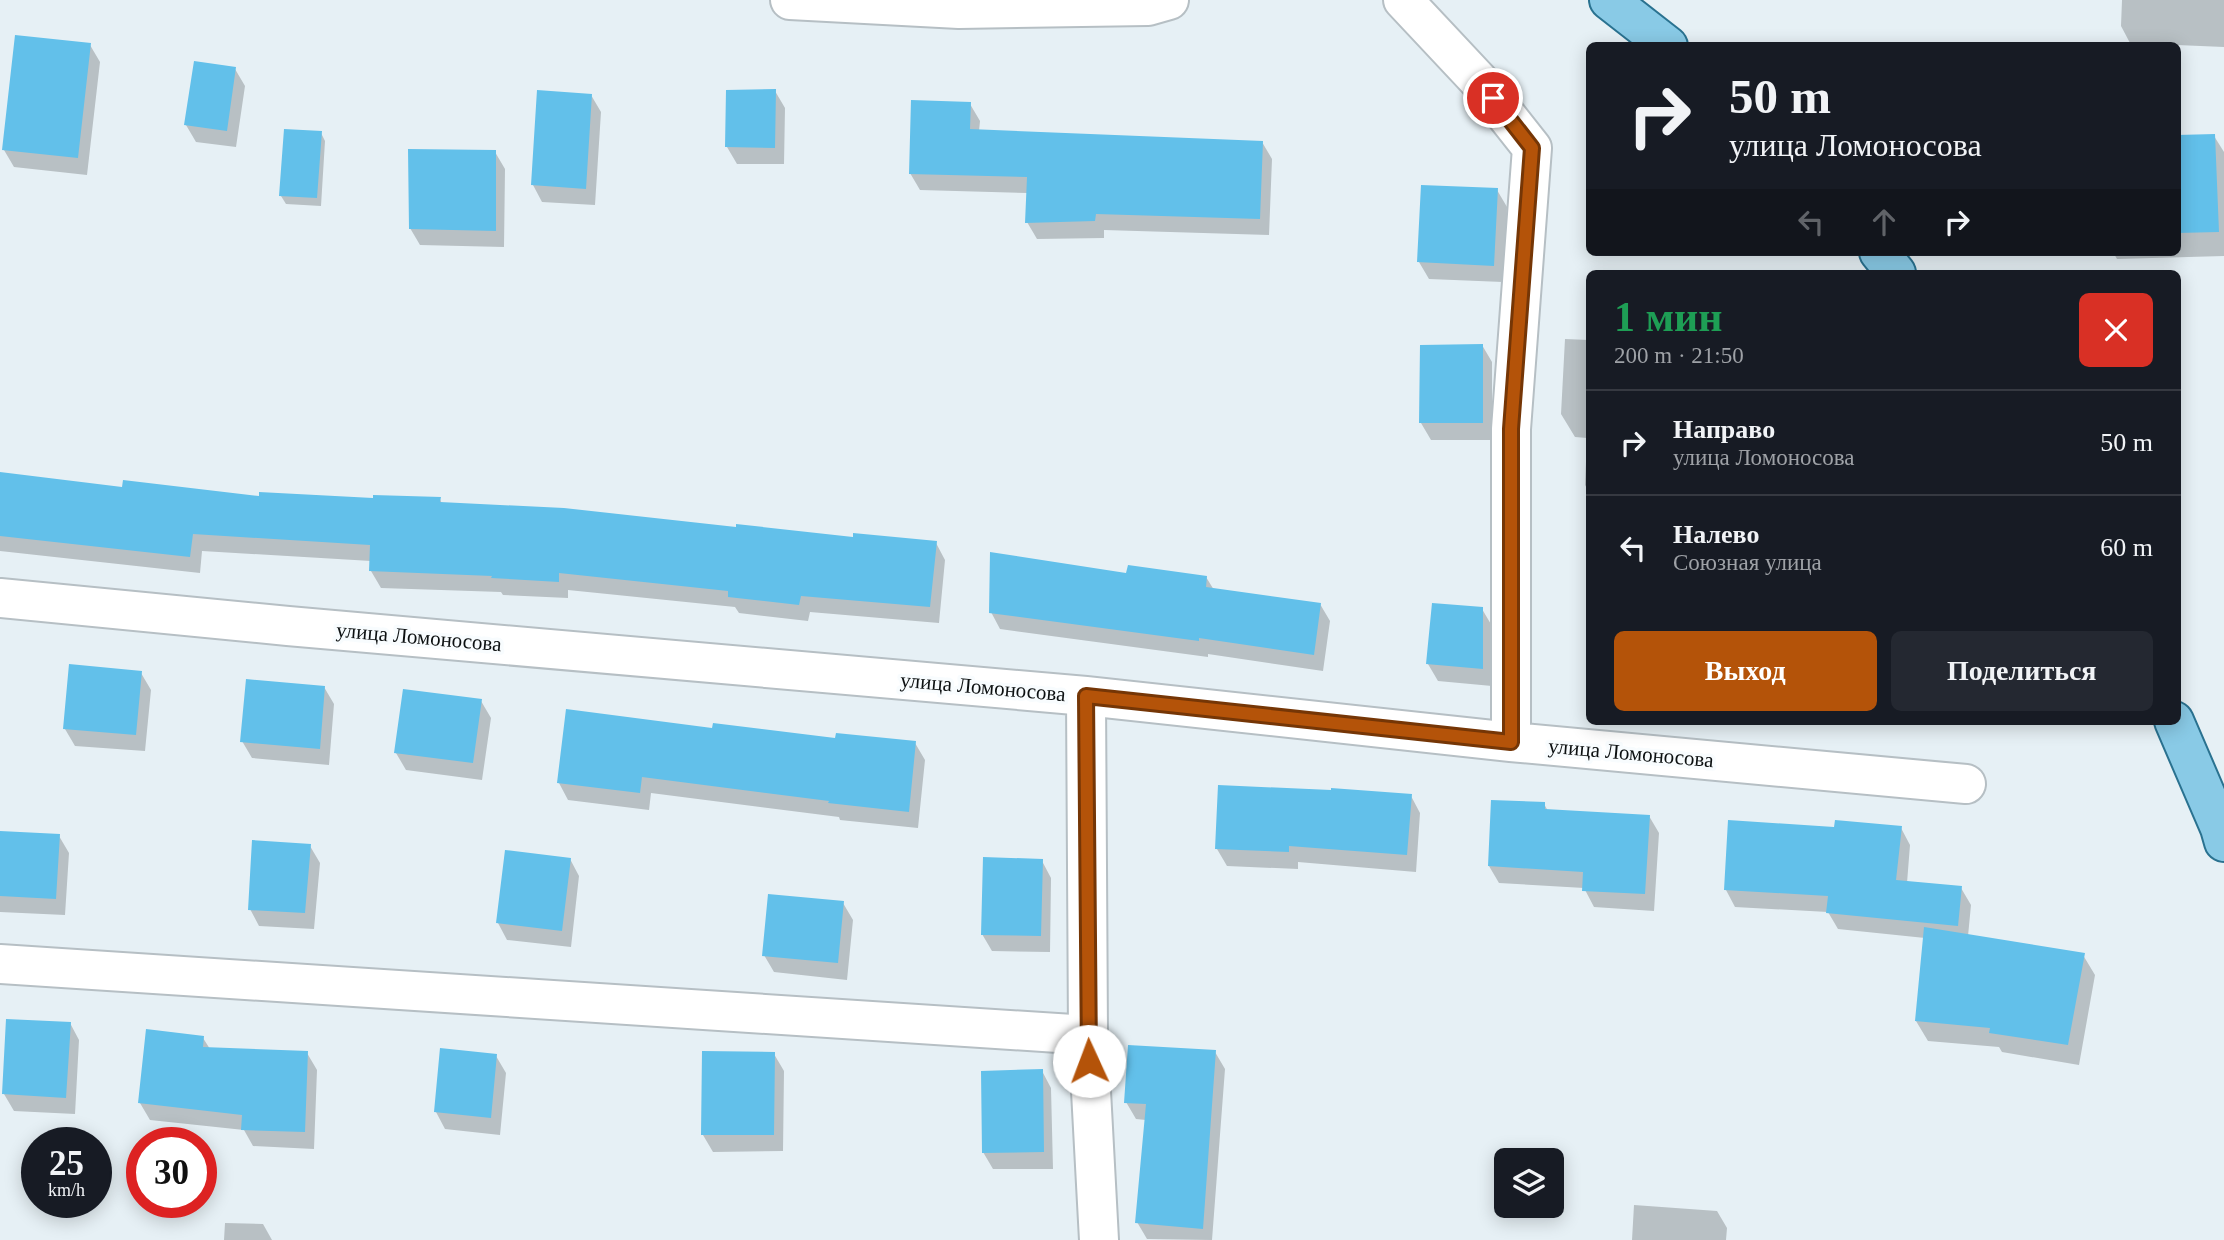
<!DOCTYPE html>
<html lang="ru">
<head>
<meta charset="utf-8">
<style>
  :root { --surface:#171b24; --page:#242831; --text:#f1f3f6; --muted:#9ea1a6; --line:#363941; --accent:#b45309 }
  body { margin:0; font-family:"Times New Roman",serif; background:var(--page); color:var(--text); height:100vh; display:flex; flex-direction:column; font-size:26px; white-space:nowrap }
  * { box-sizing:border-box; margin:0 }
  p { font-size:23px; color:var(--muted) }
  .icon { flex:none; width:38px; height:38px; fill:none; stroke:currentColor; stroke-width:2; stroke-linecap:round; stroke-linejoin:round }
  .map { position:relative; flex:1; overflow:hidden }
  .panel { position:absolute; left:1586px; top:270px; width:595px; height:455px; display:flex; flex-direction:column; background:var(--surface); border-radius:10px; box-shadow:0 4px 18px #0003 }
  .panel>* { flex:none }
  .banner { position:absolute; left:1586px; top:42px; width:595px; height:214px; border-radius:10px; box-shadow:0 4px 18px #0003; background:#171b24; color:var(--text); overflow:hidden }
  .tools { position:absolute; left:1494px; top:1148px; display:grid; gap:14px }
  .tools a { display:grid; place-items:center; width:70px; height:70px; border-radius:10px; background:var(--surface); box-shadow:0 4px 18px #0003; font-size:35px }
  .speed { position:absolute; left:21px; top:1127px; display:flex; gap:14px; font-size:35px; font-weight:700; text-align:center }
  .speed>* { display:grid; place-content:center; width:91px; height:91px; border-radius:50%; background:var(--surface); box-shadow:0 4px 18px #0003; line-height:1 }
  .speed small { font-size:18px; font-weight:400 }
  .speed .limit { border:10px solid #d22; background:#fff; color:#111 }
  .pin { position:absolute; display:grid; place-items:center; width:60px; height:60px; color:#fff; margin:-30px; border:4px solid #fff; border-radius:50%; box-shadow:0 2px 7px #0007 }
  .me { position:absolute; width:77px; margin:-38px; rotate:358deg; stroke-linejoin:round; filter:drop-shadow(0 0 5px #0008) }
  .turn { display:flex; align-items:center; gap:24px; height:147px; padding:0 28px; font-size:32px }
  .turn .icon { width:91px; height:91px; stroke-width:2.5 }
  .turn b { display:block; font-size:49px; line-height:60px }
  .lanes { display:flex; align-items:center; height:66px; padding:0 28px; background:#0003; justify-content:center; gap:35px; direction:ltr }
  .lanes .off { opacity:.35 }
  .round { display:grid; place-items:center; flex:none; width:74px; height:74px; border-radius:10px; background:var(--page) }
  .summary { display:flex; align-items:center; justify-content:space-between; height:119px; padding:0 28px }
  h1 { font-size:42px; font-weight:700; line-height:52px; color:#1e9e55 }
  .cta { display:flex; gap:14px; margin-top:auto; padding:14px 28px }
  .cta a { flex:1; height:80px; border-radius:10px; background:var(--accent); color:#fff; font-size:28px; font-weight:700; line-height:80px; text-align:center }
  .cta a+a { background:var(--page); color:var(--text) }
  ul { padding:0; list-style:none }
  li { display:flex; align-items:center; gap:21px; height:105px; padding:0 28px; border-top:2px solid var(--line) }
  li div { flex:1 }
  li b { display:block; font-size:26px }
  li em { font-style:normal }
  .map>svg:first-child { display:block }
  .shadow { fill:#0003 }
  .building { fill:#62c0ea }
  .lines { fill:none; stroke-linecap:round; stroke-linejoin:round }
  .minor-casing { stroke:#b6bfc4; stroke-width:42 }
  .major-casing { stroke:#2a7290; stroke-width:42 }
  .minor { stroke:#fff; stroke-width:38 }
  .major { stroke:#89cae6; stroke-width:38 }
  .route-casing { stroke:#753606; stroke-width:18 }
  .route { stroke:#b45309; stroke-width:12 }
  .labels { text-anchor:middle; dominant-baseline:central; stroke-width:7; stroke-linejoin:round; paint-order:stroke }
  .street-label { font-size:21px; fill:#0c1011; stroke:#f8fcfe }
</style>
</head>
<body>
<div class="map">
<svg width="2224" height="1240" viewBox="0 0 2224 1240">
  <rect width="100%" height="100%" fill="#e6f0f5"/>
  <!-- shadow -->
  <path class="shadow" d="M2122,0H2224V47L2130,43L2121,26Z
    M90,45L100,62L87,175L14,167L4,150Z
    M235,69L245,86L236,147L196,142L186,125Z
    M775,91L785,108L784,164H737L727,147Z
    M591,95L601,112L595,205L542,202L533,185Z
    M970,104L980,121L979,131L1262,142L1272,159L1269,235L1104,230V238L1037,239L1027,222L1028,193L920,190L910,173Z
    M321,133L325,141L321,206L286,204L281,196Z
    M2214,136L2224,152V256L2117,259L2113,252H2177V137Z
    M495,152L505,169L504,247L420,245L410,228Z
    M1497,190L1507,207L1503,282L1429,279L1419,262Z
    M1565,339L1589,340V492L1585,485L1587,438L1575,437L1561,414Z
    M1482,345L1492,362V440H1431L1421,423Z
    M0,474L123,489L260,498L440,499L442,504L855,539L936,543L945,560L939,623L810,612L808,621L739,613L735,607L568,590V598L503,595L501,592L381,588L371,571V561L202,551L200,573L0,551Z
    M1128,575L1206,577L1214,590L1320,604L1330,621L1323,671L1208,654V657L1000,629L991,612Z
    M1482,609L1492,626V686L1438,681L1428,664Z
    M141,673L151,690L145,751L75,746L65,729Z
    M324,687L334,704L329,765L252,758L242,741Z
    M481,701L491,718L482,780L406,770L396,753Z
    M837,740L915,743L925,760L918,828L840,820L839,817L651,793L649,810L568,800L559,783Z
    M1411,796L1420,813L1416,872L1298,862V869L1227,866L1217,849Z
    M1544,804L1548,811L1649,816L1659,833L1654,911L1594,907L1584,888L1499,883L1489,866Z
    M1901,828L1910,845L1907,883L1961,888L1971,905L1968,936L2083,955L2095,975L2079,1065L2002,1052L1999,1047L1928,1041L1916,1021L1925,938L1838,929L1828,912L1735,907L1726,890L1836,829Z
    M0,833L59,836L69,853L65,915L0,912Z
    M310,846L320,863L314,929L259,926L250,909Z
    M570,859L579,876L571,947L507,940L498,923Z
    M1042,861L1051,878L1050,952L992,951L982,934Z
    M843,903L853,920L847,980L774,972L764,955Z
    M70,1023L79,1040L75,1114L14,1111L4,1094Z
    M203,1038L210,1049L307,1053L317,1070L314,1149L253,1146L244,1130L150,1120L140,1103Z
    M1215,1052L1225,1069L1212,1240L1147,1239L1137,1222L1146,1120L1136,1119L1126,1102Z
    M774,1054L784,1071L783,1151L713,1152L703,1135Z
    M496,1056L506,1073L500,1135L445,1129L436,1112Z
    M1042,1071L1051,1088L1053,1169H993L983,1152Z
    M1634,1205L1717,1211L1727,1228L1726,1240H1632Z
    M225,1223L263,1224L272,1240H224Z"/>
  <!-- building -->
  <path class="building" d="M15,35L91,43L78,158L2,150Z
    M194,61L236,67L227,131L184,125Z
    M776,89L775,148L725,147L726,90Z
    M537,90L592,94L586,189L531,185Z
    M911,100L971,102L970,129L1263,141L1260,219L1096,214L1095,221L1025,223L1027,177L909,174Z
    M284,129L322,131L317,198L279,196Z
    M2215,134L2219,232L2177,233V135Z
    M408,149L496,150V231L409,229Z
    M1421,185L1498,188L1494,266L1417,262Z
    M1483,344V423H1419L1420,345Z
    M0,472L122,487L123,480L259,496V492L373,498V495L441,497L440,502L564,508L736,527V524L853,537V533L937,541L930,607L801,596L799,605L728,597V591L559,573V582L491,578L492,576L369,571L370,545L193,534L190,557L0,536Z
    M990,552L1126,573L1128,565L1207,576L1206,587L1321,603L1314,655L1199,638V641L989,613Z
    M1432,603L1483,607V669L1426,664Z
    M69,664L142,671L136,735L63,729Z
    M246,679L325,686L320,749L240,742Z
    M403,689L482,699L473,763L394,753Z
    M566,709L712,728L713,723L835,738L836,733L916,741L909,812L828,803L829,801L642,777L640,793L557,783Z
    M1218,785L1331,790V788L1412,794L1407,855L1289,846V852L1215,849Z
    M1491,800L1545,802V809L1650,815L1645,894L1582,891L1583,872L1488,866Z
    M1728,820L1834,827L1835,820L1902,826L1896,880L1962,886L1958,926L1826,913L1828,896L1724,890Z
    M0,831L60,834L56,899L0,896Z
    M252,840L311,844L305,913L248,910Z
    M505,850L571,858L562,931L496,923Z
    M983,857L1043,859L1041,936L981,935Z
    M768,894L844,901L838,963L762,956Z
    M1924,927L2085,953L2068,1045L1989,1033L1990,1028L1915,1021Z
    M6,1019L71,1022L66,1098L2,1094Z
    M146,1029L204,1036L203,1047L308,1051L305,1132L241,1130L242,1115L138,1103Z
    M1128,1045L1216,1050L1203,1229L1135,1223L1146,1104L1124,1103Z
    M440,1048L497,1054L491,1118L434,1112Z
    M702,1051L775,1052L774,1135H701Z
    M1043,1069L1044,1152L982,1153L981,1071Z"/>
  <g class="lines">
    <defs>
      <path id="minor" d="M790,0L959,9L1148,6L1169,0
        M1403,0L1479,81L1532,148L1511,429V742
        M0,598L288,626L1086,696L1511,742L1966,784
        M1086,696L1088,1035L1099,1240
        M0,964L1088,1035"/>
      <path id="major" d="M1609,0L1668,46
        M1879,252L1896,273
        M2174,721L2220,828L2224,842"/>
    </defs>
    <!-- minor casing -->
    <use href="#minor" class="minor-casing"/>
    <!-- major casing -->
    <use href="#major" class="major-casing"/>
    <!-- minor -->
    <use href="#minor" class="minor"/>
    <!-- major -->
    <use href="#major" class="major"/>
  </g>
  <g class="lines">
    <defs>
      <path id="route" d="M1089,1061L1086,696L1511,742V429L1532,148L1493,98"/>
    </defs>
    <!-- route casing -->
    <use href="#route" class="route-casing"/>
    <!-- route -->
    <use href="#route" class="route"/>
  </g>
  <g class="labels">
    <!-- street labels -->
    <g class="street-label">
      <text transform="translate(419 637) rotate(5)">улица Ломоносова</text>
      <text transform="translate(983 687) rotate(5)">улица Ломоносова</text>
      <text transform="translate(1631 753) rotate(5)">улица Ломоносова</text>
    </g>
  </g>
</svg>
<div class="tools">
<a><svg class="icon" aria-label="layers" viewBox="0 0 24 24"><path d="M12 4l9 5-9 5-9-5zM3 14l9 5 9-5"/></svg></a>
</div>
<div class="speed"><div>25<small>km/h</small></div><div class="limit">30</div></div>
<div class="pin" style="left:1493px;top:98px;background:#d93025"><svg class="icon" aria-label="arrive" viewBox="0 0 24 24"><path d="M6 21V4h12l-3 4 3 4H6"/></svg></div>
<svg class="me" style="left:1089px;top:1061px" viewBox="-20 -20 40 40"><circle r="19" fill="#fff"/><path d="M0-13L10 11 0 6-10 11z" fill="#b45309"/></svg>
<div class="banner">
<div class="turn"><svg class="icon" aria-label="right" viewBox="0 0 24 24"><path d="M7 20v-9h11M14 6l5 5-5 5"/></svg><div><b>50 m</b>улица Ломоносова</div></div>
<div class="lanes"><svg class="icon off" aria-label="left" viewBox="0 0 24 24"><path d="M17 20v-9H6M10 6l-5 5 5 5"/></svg><svg class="icon off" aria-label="ahead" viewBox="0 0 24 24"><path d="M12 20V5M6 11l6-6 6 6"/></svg><svg class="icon" aria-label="right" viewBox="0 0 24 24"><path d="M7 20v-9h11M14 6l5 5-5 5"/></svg></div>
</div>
<section class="panel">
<div class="summary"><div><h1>1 мин</h1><p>200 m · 21:50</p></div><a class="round" style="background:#d93025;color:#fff"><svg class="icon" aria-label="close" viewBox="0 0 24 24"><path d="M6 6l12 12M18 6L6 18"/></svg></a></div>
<ul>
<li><svg class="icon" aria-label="right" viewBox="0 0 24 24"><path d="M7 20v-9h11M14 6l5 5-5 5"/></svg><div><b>Направо</b><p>улица Ломоносова</p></div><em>50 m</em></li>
<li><svg class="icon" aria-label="left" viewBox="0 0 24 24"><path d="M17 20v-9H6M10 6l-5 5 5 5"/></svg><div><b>Налево</b><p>Союзная улица</p></div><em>60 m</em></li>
</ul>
<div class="cta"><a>Выход</a><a>Поделиться</a></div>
</section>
</div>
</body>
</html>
